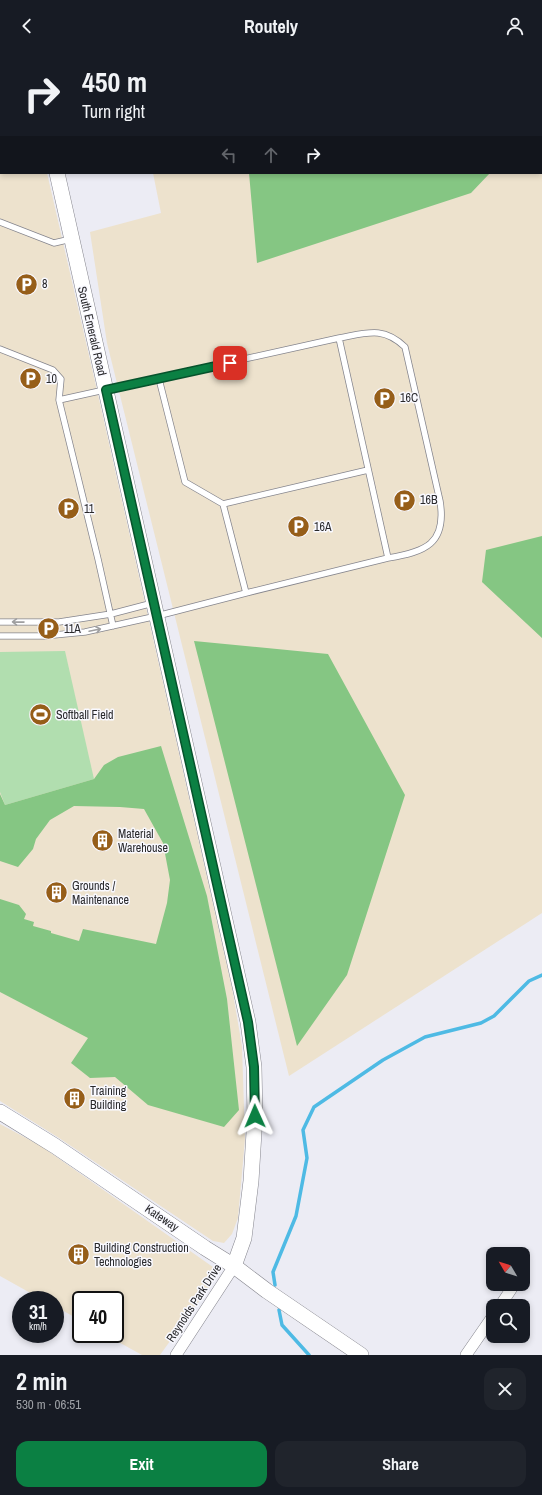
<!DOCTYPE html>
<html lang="en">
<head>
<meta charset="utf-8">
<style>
  :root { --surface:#171b24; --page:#20242c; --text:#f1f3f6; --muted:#9ea1a6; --accent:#0b8043 }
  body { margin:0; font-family:"Archivo Narrow",sans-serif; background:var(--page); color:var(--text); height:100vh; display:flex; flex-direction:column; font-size:15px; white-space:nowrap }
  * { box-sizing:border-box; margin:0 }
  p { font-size:13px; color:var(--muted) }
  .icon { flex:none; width:22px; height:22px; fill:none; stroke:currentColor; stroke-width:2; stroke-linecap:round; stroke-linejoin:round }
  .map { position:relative; height:1303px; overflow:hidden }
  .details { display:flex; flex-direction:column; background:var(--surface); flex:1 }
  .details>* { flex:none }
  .banner { position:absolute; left:0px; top:0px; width:542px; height:122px; box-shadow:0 2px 6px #0003; background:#171b24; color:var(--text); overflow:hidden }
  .needle { width:26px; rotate:309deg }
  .buttons { position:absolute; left:486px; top:1195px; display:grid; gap:8px }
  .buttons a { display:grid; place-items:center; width:44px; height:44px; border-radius:8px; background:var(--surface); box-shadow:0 2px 6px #0003; font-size:20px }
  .speed { position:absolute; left:12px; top:1239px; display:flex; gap:8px; font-size:20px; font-weight:700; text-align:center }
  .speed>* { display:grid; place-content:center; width:52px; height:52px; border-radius:50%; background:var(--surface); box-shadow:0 2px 6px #0003; line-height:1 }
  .speed small { font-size:10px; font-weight:400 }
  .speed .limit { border:2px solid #111; border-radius:6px; background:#fff; color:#111 }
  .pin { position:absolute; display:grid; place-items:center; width:34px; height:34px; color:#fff; margin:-17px; border-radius:8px; box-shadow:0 2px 6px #0006 }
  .me { position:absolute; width:44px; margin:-22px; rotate:359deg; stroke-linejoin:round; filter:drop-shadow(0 0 3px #0008) }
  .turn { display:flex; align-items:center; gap:14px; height:84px; padding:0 16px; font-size:18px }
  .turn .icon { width:52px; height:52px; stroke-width:2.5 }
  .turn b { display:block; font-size:28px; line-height:34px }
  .lanes { display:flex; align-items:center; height:38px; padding:0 16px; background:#0003; justify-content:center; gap:20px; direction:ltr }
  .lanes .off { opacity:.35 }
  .round { display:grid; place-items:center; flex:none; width:42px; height:42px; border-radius:12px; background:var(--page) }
  .head { display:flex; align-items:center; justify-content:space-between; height:68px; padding:0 16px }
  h1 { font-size:24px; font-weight:700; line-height:30px }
  .button { display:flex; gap:8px; margin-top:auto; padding:8px 16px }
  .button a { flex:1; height:46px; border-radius:12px; background:var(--accent); color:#fff; font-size:16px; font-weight:700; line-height:46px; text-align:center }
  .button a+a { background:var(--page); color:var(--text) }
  header { display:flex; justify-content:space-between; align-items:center; height:52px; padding:0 16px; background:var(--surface); font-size:18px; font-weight:700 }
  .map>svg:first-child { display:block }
  .education { fill:#ede2cd }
  .green { fill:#b1deaf }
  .forest { fill:#85c683 }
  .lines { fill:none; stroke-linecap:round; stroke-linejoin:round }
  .stream { stroke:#4ebae4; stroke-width:3.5 }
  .lane-casing { stroke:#85858d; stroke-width:7 }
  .street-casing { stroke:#85858d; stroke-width:12 }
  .secondary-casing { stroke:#85858d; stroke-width:16 }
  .lane { stroke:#fff; stroke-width:5.5 }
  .street { stroke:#fff; stroke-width:11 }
  .secondary { stroke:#fff; stroke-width:15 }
  .oneway { stroke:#9f9fa0 }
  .route-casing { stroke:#07532c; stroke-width:10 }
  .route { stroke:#0b8043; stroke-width:7 }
  .labels { text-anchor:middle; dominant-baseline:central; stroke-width:3; stroke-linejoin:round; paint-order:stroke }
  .poi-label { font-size:12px; fill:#29292c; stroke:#f9f9ff; text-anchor:start }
  .street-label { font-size:12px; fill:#29292c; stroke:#f9f9ff }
</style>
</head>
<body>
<header><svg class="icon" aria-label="back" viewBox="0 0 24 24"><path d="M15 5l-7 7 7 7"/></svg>Routely<svg class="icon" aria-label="person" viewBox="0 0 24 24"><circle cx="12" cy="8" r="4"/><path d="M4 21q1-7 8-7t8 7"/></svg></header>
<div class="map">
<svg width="542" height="1303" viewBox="0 0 542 1303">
  <rect width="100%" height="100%" fill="#ececf4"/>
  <!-- education -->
  <path class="education" d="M0,0L21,1H1V121H47L94,325L232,936L242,994L245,1087L238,1166L232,1182L224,1191L213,1189L59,1086L0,1049Z
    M38,0H255L241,1Z
    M342,0H542V861L289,1024L107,291L90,180L161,161L153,121H541V1Z
    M0,1072L41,1094L220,1220L160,1303H142L104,1282H115V1248H81V1269L55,1254V1248H43L0,1224Z"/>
  <!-- green -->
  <path class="green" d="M65,599L94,727L5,753L0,740V600Z"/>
  <!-- forest -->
  <path class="forest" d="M364,0H542V67L541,68V1Z
    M249,121H490L471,141L257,211Z
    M542,484V586L482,530L486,498Z
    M194,589L328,602L405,743L347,923L297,994Z
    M161,694L207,844L227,947L239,1058L224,1075L148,1053L115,1025L90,1026L71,1011L88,986L0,940V847L19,853L26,862L24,867L34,870L33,874L51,879V881L79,889L83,877L156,892L167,851L170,828L163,791L144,757L120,755L74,754L50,768L36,787L33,797L18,815L0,809V742L5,753L94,727L104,713L118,705Z"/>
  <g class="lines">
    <!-- stream -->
    <path class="stream" d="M275,1233L273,1220L296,1164L307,1106L303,1078L314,1055L383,1008L425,985L481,971L494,964L529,929L542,923
      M279,1258L282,1273L309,1303"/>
    <defs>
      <path id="lane" d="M0,170L54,191L71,187
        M339,286C367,281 383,274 405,295L440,449C447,492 425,500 388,506
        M0,297L53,318L61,327L59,348L98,507L113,574
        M159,327L185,430L223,452L246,541
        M223,452L368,418
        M0,570H59L111,562L153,551
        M0,584H44L85,580L157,564L246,541L388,506L339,286L59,348"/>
      <path id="street" d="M500,1254L514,1233
        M176,1303L234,1214
        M466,1303L493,1264"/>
      <path id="secondary" d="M31,0V1
        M57,121L248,970L254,1015L255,1064L251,1129L244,1186L234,1214
        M0,1060L55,1094L205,1196L234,1214L267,1239L361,1303"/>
    </defs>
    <!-- lane casing -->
    <use href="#lane" class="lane-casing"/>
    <!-- street casing -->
    <use href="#street" class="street-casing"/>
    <!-- secondary casing -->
    <use href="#secondary" class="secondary-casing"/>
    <!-- lane -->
    <use href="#lane" class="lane"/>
    <!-- street -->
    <use href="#street" class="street"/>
    <!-- secondary -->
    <use href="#secondary" class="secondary"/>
  </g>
  <!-- one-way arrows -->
  <defs><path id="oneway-shaft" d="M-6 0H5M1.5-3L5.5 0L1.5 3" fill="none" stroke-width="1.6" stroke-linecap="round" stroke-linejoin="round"/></defs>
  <g class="oneway">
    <use href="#oneway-shaft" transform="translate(18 570) rotate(-179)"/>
    <use href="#oneway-shaft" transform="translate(95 578) rotate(-12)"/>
  </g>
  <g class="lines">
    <defs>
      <path id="route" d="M230,311L106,338L248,970L254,1015L255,1064"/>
    </defs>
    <!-- route casing -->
    <use href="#route" class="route-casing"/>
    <!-- route -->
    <use href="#route" class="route"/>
  </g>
  <!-- icons -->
  <defs>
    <symbol id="parking-disc" viewBox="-11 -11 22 22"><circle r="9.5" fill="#965e19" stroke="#f9f9ff"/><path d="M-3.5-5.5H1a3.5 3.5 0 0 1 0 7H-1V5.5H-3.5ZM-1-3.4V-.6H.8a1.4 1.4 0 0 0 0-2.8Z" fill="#fff"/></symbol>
    <symbol id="stadium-disc" viewBox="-11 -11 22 22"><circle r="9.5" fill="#965e19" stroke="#f9f9ff"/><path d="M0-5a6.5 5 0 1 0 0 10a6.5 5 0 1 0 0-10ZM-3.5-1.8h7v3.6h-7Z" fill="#fff"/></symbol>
    <symbol id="building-disc" viewBox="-11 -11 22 22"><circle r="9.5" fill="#965e19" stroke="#f9f9ff"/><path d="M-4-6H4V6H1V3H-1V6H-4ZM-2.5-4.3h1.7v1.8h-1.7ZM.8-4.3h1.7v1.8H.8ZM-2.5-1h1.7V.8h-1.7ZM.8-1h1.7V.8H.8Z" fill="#fff"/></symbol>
  </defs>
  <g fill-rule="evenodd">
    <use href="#parking-disc" x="14" y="220" width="25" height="25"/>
    <use href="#parking-disc" x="18" y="314" width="25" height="25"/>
    <use href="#parking-disc" x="372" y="334" width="25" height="25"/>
    <use href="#parking-disc" x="392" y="436" width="25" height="25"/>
    <use href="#parking-disc" x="56" y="444" width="25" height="25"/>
    <use href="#parking-disc" x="286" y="462" width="25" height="25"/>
    <use href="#parking-disc" x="36" y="564" width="25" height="25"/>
    <use href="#stadium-disc" x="28" y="650" width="25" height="25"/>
    <use href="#building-disc" x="90" y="776" width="25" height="25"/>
    <use href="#building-disc" x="44" y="828" width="25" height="25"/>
    <use href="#building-disc" x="62" y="1034" width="25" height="25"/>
    <use href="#building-disc" x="66" y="1190" width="25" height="25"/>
  </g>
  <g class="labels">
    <!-- poi labels -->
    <g class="poi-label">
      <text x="42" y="232">8</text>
      <text x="46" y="327">10</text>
      <text x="400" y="346">16C</text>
      <text x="420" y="448">16B</text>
      <text x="84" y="457">11</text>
      <text x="314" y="475">16A</text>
      <text x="64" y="577">11A</text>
      <text x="56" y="663">Softball Field</text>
      <text x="118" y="782">Material<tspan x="118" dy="14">Warehouse</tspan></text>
      <text x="72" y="834">Grounds /<tspan x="72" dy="14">Maintenance</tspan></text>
      <text x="90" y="1039">Training<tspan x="90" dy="14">Building</tspan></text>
      <text x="94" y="1196">Building Construction<tspan x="94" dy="14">Technologies</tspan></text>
    </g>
    <!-- street labels -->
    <g class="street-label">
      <text transform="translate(92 279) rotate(77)">South Emerald Road</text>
      <text transform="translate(162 1166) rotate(34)">Kateway</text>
      <text transform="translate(194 1251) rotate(-57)">Reynolds Park Drive</text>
    </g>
  </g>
</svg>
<div class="buttons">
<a><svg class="needle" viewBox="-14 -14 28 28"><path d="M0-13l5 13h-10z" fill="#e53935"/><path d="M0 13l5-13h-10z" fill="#9ea1a6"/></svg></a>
<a><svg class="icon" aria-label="search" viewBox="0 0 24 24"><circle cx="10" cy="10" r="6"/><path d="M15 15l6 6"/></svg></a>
</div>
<div class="speed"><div>31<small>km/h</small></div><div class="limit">40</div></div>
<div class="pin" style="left:230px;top:311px;background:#d93025"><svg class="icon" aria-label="arrive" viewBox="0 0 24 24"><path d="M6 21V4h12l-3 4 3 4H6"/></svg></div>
<svg class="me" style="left:255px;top:1064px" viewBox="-20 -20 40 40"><path d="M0-17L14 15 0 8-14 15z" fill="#0b8043" stroke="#fff" stroke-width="4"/></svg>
<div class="banner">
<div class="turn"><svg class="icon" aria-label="right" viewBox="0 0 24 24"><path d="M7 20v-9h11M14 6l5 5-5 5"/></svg><div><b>450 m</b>Turn right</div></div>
<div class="lanes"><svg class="icon off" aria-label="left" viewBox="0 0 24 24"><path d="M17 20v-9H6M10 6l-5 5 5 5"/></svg><svg class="icon off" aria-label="ahead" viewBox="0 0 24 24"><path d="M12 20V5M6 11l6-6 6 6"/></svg><svg class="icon" aria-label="right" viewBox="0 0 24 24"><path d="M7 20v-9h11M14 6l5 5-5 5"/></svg></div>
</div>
</div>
<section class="details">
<div class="head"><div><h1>2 min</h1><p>530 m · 06:51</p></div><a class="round"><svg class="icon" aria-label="close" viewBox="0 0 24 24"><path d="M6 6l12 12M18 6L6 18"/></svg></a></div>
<div class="button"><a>Exit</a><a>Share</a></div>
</section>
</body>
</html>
